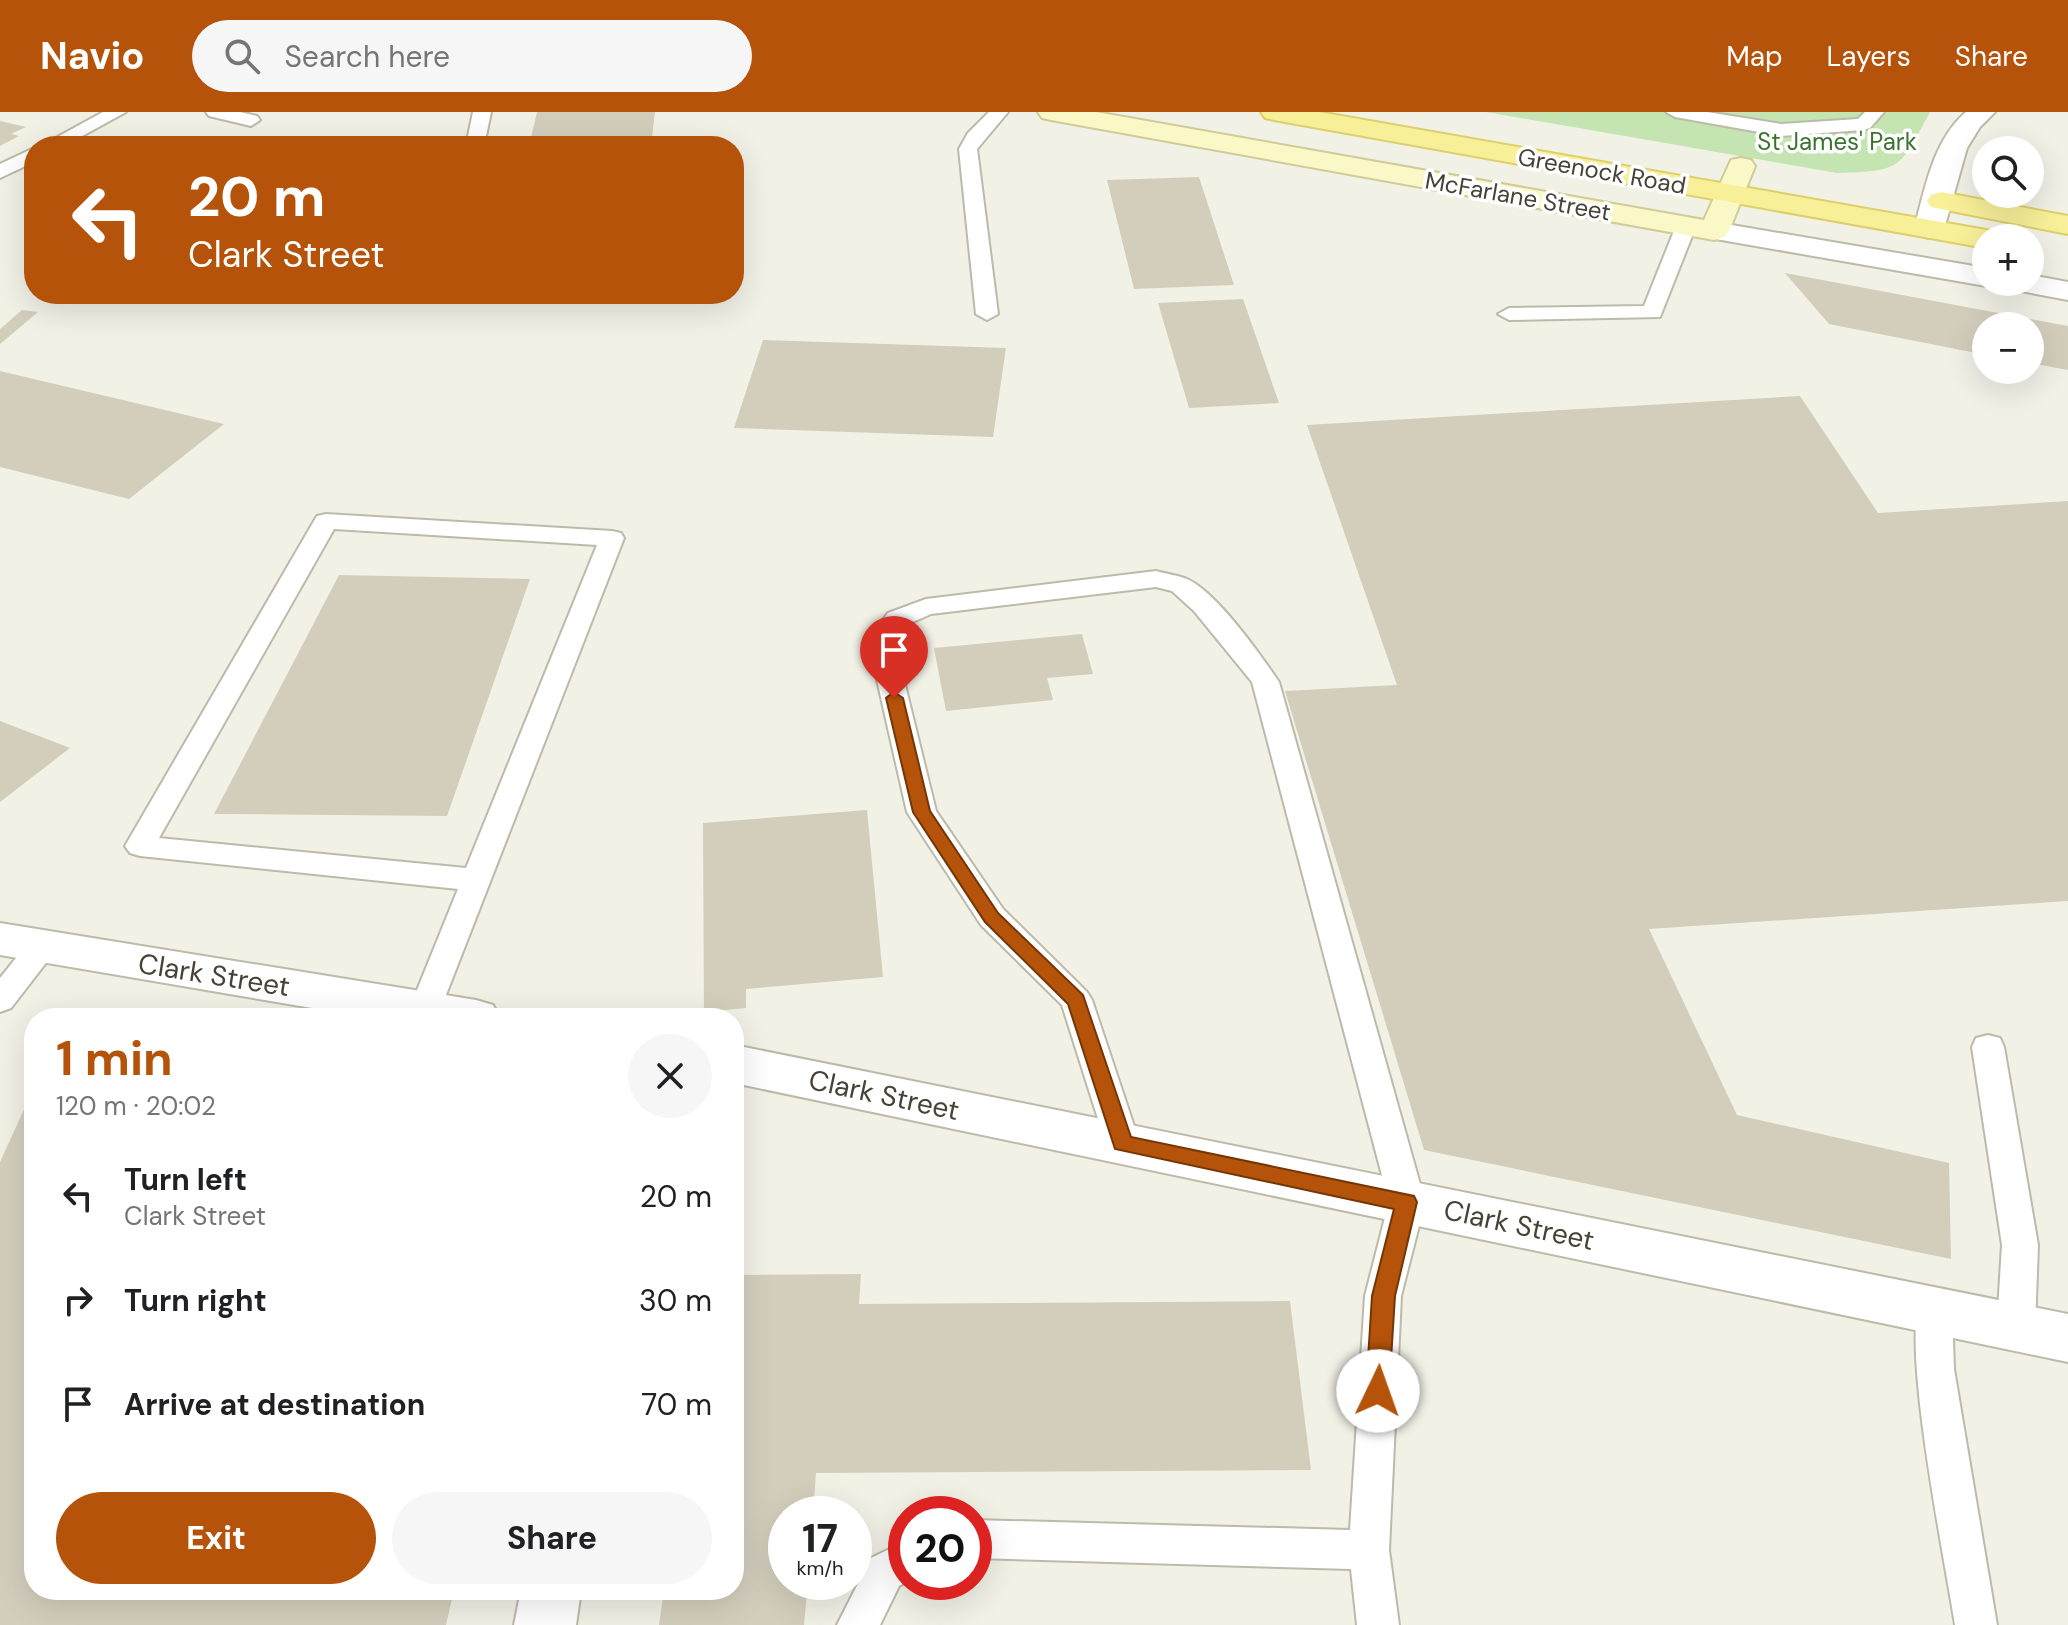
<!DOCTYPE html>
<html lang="en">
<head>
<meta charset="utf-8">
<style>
  :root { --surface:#fff; --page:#f6f6f6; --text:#202124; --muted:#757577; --accent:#b45309 }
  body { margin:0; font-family:"DM Sans",sans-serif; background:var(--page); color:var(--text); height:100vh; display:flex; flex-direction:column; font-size:30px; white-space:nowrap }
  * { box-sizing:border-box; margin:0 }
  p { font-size:26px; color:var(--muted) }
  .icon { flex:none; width:44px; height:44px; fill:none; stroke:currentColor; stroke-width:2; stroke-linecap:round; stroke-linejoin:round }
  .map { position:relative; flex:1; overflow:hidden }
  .panel { position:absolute; left:24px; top:896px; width:720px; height:592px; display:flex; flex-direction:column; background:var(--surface); border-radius:32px; box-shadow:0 8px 32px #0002 }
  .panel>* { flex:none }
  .top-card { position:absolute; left:24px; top:24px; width:720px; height:168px; border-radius:32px; box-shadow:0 8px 32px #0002; background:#b45309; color:#fff; overflow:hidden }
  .controls { position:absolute; left:1972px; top:24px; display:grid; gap:16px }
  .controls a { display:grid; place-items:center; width:72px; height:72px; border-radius:50%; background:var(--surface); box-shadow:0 8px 32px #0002; font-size:40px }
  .speed { position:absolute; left:768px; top:1384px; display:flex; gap:16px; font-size:40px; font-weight:700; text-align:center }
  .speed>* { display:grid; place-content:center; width:104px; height:104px; border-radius:50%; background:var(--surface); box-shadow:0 8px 32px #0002; line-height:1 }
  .speed small { font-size:20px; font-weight:400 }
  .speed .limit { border:12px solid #d22; background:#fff; color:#111 }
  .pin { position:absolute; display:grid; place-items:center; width:68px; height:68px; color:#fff; margin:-82px -34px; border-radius:50% 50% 50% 0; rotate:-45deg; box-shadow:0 0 8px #0007 }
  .pin .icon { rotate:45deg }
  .me { position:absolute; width:88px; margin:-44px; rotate:3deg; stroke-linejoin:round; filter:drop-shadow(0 0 6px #0008) }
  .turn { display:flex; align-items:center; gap:28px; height:168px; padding:0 32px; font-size:36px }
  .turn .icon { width:104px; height:104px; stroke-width:2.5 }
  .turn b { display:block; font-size:56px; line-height:68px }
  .round { display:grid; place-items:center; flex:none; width:84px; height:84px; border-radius:42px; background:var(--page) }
  .head { display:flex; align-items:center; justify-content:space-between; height:136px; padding:0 32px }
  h1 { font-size:48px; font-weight:700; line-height:60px; color:var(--accent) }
  .primary-button { display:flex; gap:16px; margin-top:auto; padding:16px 32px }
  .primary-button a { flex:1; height:92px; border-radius:48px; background:var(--accent); color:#fff; font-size:32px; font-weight:700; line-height:92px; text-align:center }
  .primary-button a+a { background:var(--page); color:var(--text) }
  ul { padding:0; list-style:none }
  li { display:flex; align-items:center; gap:24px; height:104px; padding:0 32px }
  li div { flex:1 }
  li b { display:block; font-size:30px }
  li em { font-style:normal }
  header { display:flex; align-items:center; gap:48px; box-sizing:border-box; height:112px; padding:0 40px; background:var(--accent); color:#fff }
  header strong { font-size:38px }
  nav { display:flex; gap:44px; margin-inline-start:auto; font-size:28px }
  .search { width:560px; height:72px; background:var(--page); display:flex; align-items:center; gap:20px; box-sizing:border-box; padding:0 28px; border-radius:44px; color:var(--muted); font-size:30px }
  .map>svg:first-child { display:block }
  .green { fill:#c4e4b1 }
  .building { fill:#d3cebc }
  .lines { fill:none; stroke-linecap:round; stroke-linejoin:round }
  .lane-casing { stroke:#bdbaaa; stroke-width:4 }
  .street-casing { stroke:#bdbaaa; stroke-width:4 }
  .secondary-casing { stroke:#d0cb98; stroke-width:4 }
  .primary-casing { stroke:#ddd06a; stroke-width:4 }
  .lane { fill:#fff; fill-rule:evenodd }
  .street { fill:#fff; fill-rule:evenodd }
  .secondary { fill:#fbf8c7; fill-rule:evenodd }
  .primary { fill:#f8ef99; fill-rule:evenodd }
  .route { fill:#b45309; stroke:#753606; stroke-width:2 }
  .labels { text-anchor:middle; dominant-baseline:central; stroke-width:7; stroke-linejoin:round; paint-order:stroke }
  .far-park-label { font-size:24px; fill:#3a732d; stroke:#fff }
  .far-street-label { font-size:24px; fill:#454236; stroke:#fff }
  .street-label { font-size:28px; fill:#454236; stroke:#fff }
</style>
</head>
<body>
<header>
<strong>Navio</strong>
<div class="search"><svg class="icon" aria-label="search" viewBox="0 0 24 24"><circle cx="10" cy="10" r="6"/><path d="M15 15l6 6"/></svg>Search here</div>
<nav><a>Map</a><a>Layers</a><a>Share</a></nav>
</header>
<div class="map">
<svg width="2068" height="1513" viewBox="0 0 2068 1513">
  <rect width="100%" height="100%" fill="#f2f1e6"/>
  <!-- green -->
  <path class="green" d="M1486,0H1930C1899,57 1903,59 1837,61Z"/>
  <!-- building -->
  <path class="building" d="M537,0H655L651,34H529Z
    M0,9L26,15L11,22L19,24L0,34Z
    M1199,65L1234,173L1134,177L1107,68Z
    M1785,161L2068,214V258L2030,251V214H1986V243L1829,212Z
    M1243,187L1279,291L1189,296L1158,191Z
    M22,198L38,200L0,232V217Z
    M763,228L1006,236L993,325L734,316Z
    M0,259L224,312L129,387L0,355Z
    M1800,284L1878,401L2068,389V789L1649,817L1737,1003L1949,1051L1951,1147L1424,1038L1285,579L1397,573L1307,313Z
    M339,463L530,467L447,704L214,702Z
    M1082,522L1093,562L1047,566L1053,588L946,599L934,536Z
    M0,609L70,636L0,690Z
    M867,698L883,865L746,877V896L704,900L703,711Z
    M27,991H34V1478H454L446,1513H0V1050Z
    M861,1162L859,1192L1290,1189L1311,1358L816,1361L813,1402H786V1470H808L804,1513H659L664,1478H734V1163Z"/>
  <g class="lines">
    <defs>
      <path id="lane" d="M103,0H126L64,34H41Z
        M206,0H240L257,4L260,8L251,14L209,4Z
        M473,0H491L484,34H466Z
        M989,0H1008L977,37L998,202L987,208L976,202L959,37L968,21Z
        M1666,0H1707L1781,12L1858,7L1865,0H1884L1870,16L1863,18L1781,24L1675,5Z
        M34,36V50L0,66V52Z
        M1686,108L1696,114L1660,205L1509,208L1498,202L1509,196L1644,194L1676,114Z
        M326,402L612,419L621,421L624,426L437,906H413L409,898L458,777L140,744L130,741L125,734L314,409L317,404ZM334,417L597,433L466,756L159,726Z
        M1156,459C1166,462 1177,463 1187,467C1216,480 1260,542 1279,570L1425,1090L1401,1184L1389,1438L1399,1513H1357L1351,1457L974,1446V1408L1350,1418L1365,1184L1389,1090L1252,570L1194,499L1172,479L1156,475L931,502L906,513L894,528L936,699L1003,797L1087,880L1092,888L1140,1032L1135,1042L1123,1046L1111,1042L1106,1032L1062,893L981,813L907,700L868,528L888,501L926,487Z
        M43,823L54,826L59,834L11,896L0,900V866L32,826Z
        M1988,923L2000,926L2004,935L2038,1133L2035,1215L2029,1226L2016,1231L2003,1226L1997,1215L2002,1133L1972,935L1976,926Z
        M1934,1182L1947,1187L1952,1198L1954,1257L1997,1513H1955C1946,1454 1900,1229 1921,1187Z
        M906,1429V1470L899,1474L880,1513H837L871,1446Z"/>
      <path id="street" d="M1966,0H1995L1980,15L1967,36L1944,117L1939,123L1929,126L1919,123L1914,117C1925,77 1933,28 1966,0Z
        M1714,110L1986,156V170H1998L1986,174L1704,125L1699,119L1704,113Z
        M2030,163L2068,170V188L2005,176L2001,170H2030Z
        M0,811L476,888L493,893L500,906H371L0,843Z
        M734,933L2068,1202V1250L734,971Z
        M521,1478H581L576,1513H514Z"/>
      <path id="secondary" d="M1038,0H1096L1704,108L1731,48L1741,46L1751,48L1755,54L1729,119L1724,125L1714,128L1051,8L1042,6Z"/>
      <path id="primary" d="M1261,0H1319L1986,118L1996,121L2000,126H1986V136L1274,8L1265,6Z
        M1941,80L2068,104V122L1931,95L1927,89L1931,83Z"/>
    </defs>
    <!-- lane casing -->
    <use href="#lane" class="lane-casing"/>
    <!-- street casing -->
    <use href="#street" class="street-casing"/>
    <!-- secondary casing -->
    <use href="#secondary" class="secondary-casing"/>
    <!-- primary casing -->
    <use href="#primary" class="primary-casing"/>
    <!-- lane -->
    <use href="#lane" class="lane"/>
    <!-- street -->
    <use href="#street" class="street"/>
    <!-- secondary -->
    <use href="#secondary" class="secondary"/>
    <!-- primary -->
    <use href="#primary" class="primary"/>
  </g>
  <!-- route -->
  <path class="route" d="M894,580L903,586L930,699L998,801L1083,883L1131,1025L1414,1084L1417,1090L1395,1184L1389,1279L1386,1286L1378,1289L1370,1286L1366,1279L1372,1184L1394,1097L1115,1037L1068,892L985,810L913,700L886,586Z"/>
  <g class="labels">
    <!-- far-park labels -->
    <g class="far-park-label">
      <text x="1837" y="29">St James' Park</text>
    </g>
    <!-- far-street labels -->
    <g class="far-street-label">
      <text transform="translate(1602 59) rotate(10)">Greenock Road</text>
      <text transform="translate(1518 84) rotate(10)">McFarlane Street</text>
    </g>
    <!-- street labels -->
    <g class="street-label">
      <text transform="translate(214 863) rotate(9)">Clark Street</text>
      <text transform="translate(884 983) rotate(12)">Clark Street</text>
      <text transform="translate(1519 1113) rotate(12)">Clark Street</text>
    </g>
  </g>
</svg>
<div class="controls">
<a><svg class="icon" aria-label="search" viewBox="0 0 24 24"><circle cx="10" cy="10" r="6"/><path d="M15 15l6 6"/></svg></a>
<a>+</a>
<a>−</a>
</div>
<div class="speed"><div>17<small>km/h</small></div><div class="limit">20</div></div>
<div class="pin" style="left:894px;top:586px;background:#d93025"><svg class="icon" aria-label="arrive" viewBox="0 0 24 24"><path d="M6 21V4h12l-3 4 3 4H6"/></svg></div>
<svg class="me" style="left:1378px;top:1279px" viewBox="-20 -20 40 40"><circle r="19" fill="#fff"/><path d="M0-13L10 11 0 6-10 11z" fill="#b45309"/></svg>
<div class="top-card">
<div class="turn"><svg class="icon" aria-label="left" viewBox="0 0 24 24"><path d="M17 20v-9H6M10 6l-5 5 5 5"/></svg><div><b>20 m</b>Clark Street</div></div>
</div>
<section class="panel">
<div class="head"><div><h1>1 min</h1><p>120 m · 20:02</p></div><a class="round"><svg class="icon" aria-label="close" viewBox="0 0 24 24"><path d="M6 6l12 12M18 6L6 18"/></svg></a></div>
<ul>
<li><svg class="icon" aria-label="left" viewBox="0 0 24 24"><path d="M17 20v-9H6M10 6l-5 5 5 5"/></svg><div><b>Turn left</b><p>Clark Street</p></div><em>20 m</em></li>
<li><svg class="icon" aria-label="right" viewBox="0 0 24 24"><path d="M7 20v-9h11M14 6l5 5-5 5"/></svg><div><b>Turn right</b></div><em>30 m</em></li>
<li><svg class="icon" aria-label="arrive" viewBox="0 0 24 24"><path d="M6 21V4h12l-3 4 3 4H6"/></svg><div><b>Arrive at destination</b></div><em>70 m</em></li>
</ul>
<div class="primary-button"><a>Exit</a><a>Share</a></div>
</section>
</div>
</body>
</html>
